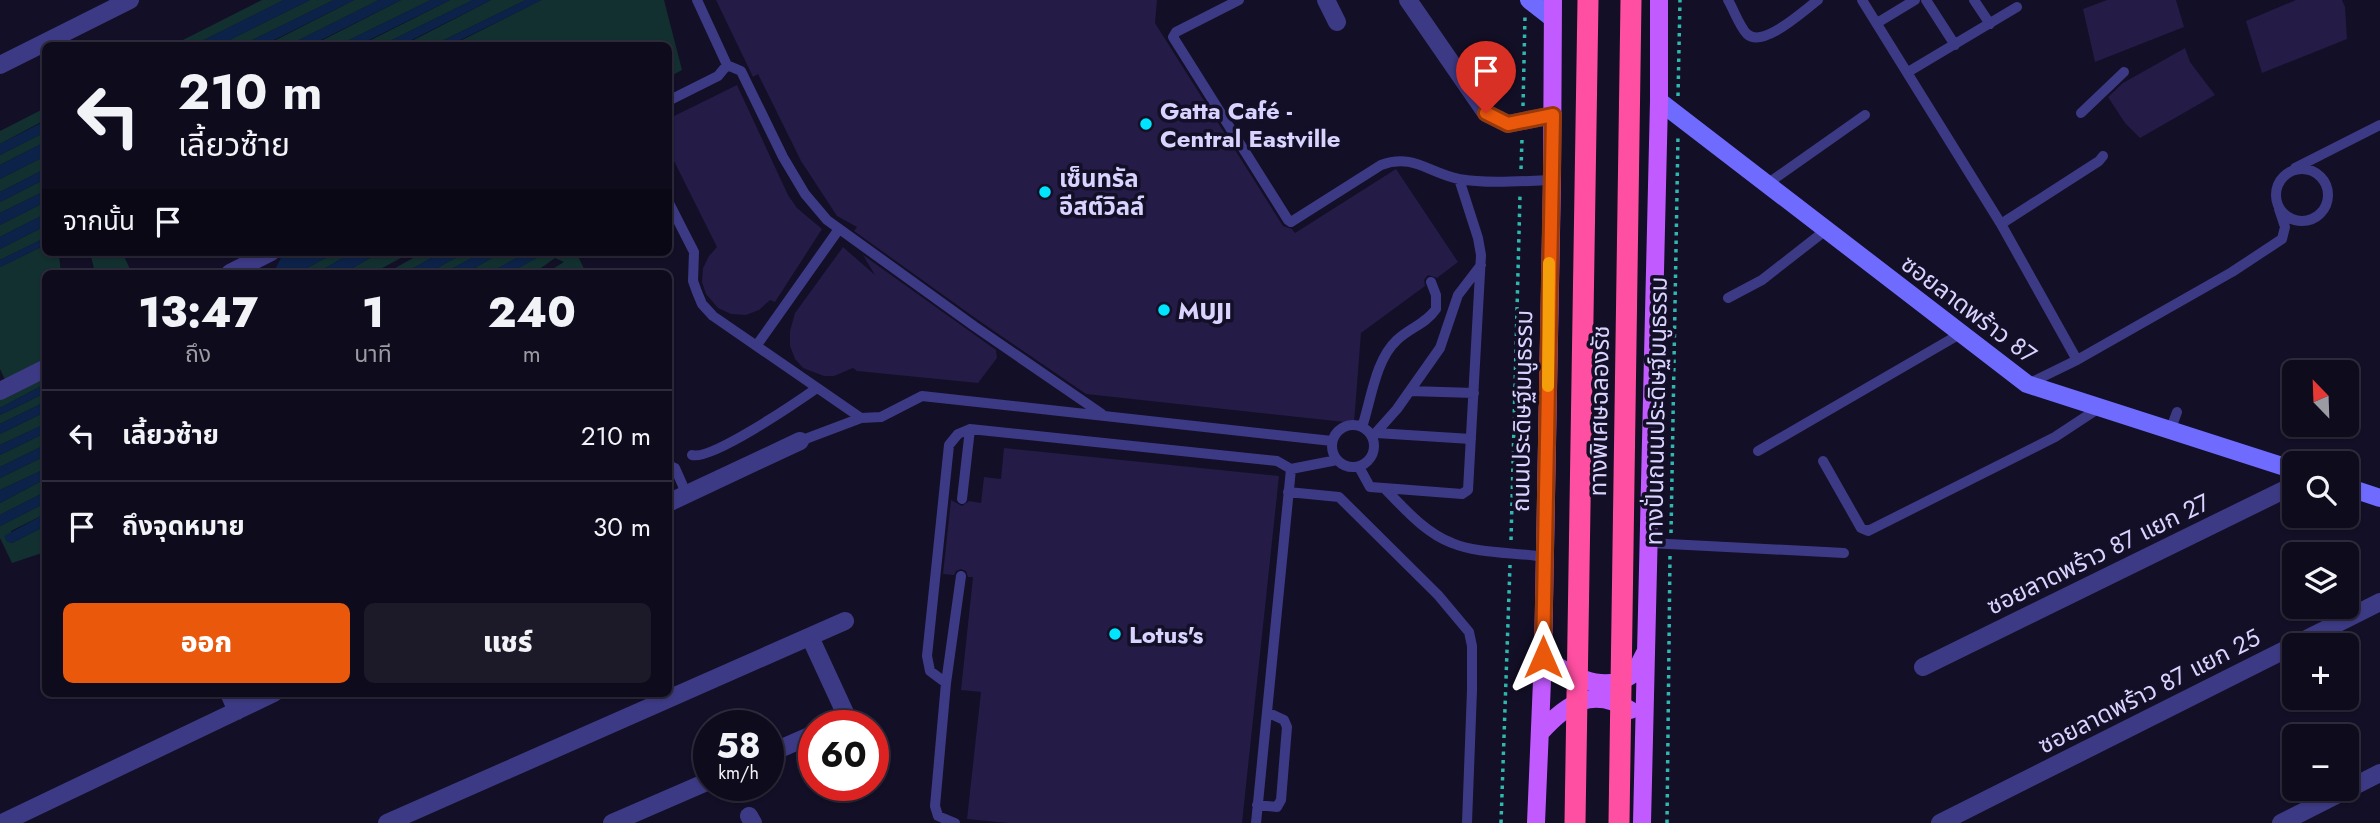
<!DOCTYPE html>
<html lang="th">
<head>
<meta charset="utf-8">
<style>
  :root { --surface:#0e0b1c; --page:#1c1929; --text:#f1f3f6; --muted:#9b9ba3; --line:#2e2b3b; --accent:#ea580c }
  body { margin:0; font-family:Jost,"Noto Sans Thai",sans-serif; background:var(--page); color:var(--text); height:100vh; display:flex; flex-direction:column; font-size:26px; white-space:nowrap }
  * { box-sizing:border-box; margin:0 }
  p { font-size:23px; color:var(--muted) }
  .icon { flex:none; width:38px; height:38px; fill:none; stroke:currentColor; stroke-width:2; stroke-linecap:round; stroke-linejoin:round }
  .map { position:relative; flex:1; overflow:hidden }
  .sheet { position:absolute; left:42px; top:270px; width:630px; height:427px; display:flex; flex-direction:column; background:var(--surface); border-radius:10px; box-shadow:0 2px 5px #0004,0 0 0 2px var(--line) }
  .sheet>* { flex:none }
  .guide { position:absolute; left:42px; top:42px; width:630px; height:214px; border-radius:10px; box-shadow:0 2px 5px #0004,0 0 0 2px var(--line); background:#0e0b1c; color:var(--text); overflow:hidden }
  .needle { width:46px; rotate:337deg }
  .fabs { position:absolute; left:2282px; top:360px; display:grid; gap:14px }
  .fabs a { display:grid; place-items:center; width:77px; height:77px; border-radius:10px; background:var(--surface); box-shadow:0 2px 5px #0004,0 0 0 2px var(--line); font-size:35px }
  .speed { position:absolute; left:693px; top:710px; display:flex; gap:14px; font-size:35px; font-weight:700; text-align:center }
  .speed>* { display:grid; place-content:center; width:91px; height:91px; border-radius:50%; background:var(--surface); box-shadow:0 2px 5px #0004,0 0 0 2px var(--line); line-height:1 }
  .speed small { font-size:18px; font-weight:400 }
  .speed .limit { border:10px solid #d22; background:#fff; color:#111 }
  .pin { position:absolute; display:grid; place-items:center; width:60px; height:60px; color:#fff; margin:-72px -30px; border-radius:50% 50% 50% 0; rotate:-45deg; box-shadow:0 0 7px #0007 }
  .pin .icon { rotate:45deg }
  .me { position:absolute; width:77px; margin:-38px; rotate:0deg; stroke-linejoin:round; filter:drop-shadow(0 0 5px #0008) }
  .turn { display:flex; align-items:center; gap:24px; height:147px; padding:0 21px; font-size:32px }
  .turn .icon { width:91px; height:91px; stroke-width:2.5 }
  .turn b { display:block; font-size:49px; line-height:60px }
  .then { display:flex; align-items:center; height:66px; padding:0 21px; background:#0003; gap:14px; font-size:26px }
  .eta { display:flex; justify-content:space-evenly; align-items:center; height:119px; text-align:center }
  .eta b { font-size:42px; font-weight:800; line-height:49px }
  .cta { display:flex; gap:14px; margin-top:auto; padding:14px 21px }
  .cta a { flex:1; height:80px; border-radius:10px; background:var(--accent); color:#fff; font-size:28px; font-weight:800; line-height:80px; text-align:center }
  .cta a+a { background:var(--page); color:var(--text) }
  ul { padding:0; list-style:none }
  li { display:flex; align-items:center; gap:21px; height:91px; padding:0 21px; border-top:2px solid var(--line) }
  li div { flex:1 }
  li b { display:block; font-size:26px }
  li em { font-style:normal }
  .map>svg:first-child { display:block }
  .green { fill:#12302f }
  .water { fill:#0c2248 }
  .building { fill:#241b47 }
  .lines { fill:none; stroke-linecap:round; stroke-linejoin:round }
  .path { stroke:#2fb8b0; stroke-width:3.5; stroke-dasharray:3.5 5; stroke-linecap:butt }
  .lane { stroke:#3d3a85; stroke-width:10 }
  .street { stroke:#3d3a85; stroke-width:18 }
  .secondary { stroke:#6f6bff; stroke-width:18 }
  .primary { stroke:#c25bff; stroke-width:18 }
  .highway-bridge { stroke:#ff4fa3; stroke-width:21 }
  .route-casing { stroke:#983908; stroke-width:18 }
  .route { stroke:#ea580c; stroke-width:12 }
  .slow { stroke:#f59e0b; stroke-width:12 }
  .poi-dot { fill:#00e5ff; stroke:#130f26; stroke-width:2.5 }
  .labels { text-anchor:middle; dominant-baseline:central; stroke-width:7; stroke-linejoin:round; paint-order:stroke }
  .poi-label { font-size:24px; font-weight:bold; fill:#d9d4ff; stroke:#130f26; text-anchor:start }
  .street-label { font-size:24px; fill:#d9d4ff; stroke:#130f26 }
</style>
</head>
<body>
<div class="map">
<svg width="2380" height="823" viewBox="0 0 2380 823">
  <rect width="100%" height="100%" fill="#130f26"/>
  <!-- green -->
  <path class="green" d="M262,0H284L194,45L171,46Z
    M310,0H334L242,45H219Z
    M354,0H379L289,45L264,46Z
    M401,0H431L339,45L311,46Z
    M450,0H473L382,45L359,46Z
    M491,0H526L434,45L402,46Z
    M541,0H664L682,70L669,77L668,46H450Z
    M45,108V120L0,144V131Z
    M45,132V142L0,165V155Z
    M45,156V169L0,192V179Z
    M45,179V191L0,213V202Z
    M45,202V214L0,237V225Z
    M45,226V238L0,260V249Z
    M45,245L46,252H65L59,255L61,273H46L45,360L5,380L0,369V267Z
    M90,252H122L130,269L129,273H95Z
    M336,252H353L317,273H298Z
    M380,252H412L373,273H344Z
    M424,252H442L405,273H386Z
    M466,252H483L444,273H428Z
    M502,252H528L489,273H466Z
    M547,252H576L586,273H546L564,262L555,258L534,273H509Z
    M45,372V384L0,408V395Z
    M45,393V402L0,424V415Z
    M45,412V424L0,445V434Z
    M45,433V445L0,467V455Z
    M45,456V469L0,490V478Z
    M45,479V492L0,515V503Z
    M45,503V514L11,531L12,543L45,526V552L12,563L0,538V526Z"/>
  <!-- water -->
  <path class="water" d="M284,0H310L219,45H194Z
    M334,0H354L264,45H242Z
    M379,0H401L311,45H289Z
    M431,0H450L359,45H339Z
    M473,0H491L402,45H382Z
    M526,0H542L450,45H434Z
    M45,121V132L0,155V144Z
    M45,142V156L0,179V165Z
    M45,169V179L0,202V192Z
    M45,191V202L0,225V213Z
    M45,214V226L0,249V237Z
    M45,238V245L0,267V260Z
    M292,252H336L298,273H273L281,258Z
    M353,252H380L344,273H317Z
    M442,252H466L428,273H405Z
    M483,252H502L466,273H444Z
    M528,252H547L509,273H489Z
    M45,384V393L0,415V408Z
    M45,402V412L0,434V424Z
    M45,424V433L0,455V445Z
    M45,445V456L0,478V467Z
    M45,469V479L0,503V490Z
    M45,492V503L0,526V515Z
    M45,514V526L12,543L7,542L4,536Z"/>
  <!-- building -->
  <path class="building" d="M716,0H1157L1155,23L1283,226L1292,229L1295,233L1396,169L1458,262L1437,278L1428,275L1424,280L1425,286L1361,333L1354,423L1086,394L978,320L854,231L857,227L837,216L801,161L758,74L753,77Z
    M2107,0H2176L2184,27L2095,62L2083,9Z
    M2296,0H2342L2345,7L2347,39L2262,73L2246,21Z
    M2185,48L2190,62L2215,95L2140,138L2125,123L2108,97L2123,83Z
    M737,85L788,195L797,208L822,229L775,302L770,300L759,310L746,315L731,314L718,308L706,294L702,282L703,268L709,256L717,247L668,149V119Z
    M843,247L875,275L863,255L996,350L997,358L978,383L857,371L853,368L834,376H824L803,368L795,359L790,346V331L795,313Z
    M1004,448L1279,476L1242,823H1008L967,819L981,692L961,690L973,577H968L966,571L961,569L956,571L954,575L943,574L951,500L962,506L969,501L981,503L984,477L1001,479Z"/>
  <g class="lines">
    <!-- path -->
    <path class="path" d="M1678,96L1680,0
      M1523,106L1525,16
      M1521,169L1522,139
      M1671,533L1678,135
      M1511,540L1520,195
      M1501,823L1510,565
      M1667,823L1670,555"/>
    <!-- lane -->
    <path class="lane" d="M1239,0L1176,32L1173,37L1288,220L1291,222L1381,165C1413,153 1429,173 1459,179C1489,184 1522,181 1552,180
      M1728,0C1734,10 1739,26 1747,34C1763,49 1804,10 1818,0
      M1862,0L2001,224L2077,360
      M1926,0L1955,45
      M1974,0L1990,24
      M1877,23L1915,0
      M727,65L741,71L783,157L805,194L827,220L974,326L1102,414
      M1908,72L2017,7
      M668,101L718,76L727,65L697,0
      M2081,113L2124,72
      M2295,168L2380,125
      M2276 195a26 26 0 1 1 52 0a26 26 0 1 1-52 0Z
      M1767,184L1865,115
      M668,201L694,252L693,281L697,292L702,304L713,316L861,418L881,417L922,396L1332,441
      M2001,224L2099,161L2103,156
      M1728,298L1762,280L1826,230
      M757,345L839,229
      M2028,384L2077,360L2232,272L2273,245L2282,239L2285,227L2279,209
      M1410,391L1474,393
      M1332 446a21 21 0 1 1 42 0a21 21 0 1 1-42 0Z
      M1362,427C1371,401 1375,360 1397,340C1409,328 1426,324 1436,309V295L1431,282
      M2170,431L2177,412
      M1376,433L1471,439
      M1372,437L1397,409L1440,348L1458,295L1481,265
      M800,441L861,418
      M1758,451L1960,334
      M692,455C711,461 797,402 817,388
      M1823,461L1861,528L1868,531L2055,437L2099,408
      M668,465L675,468L687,495
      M1359,467L1370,487L1384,488C1404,508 1425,533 1452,543C1478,554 1515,552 1544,557
      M1384,488L1462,494L1468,490L1481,255L1478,238L1459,179
      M1288,492L1339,497L1438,595L1469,632L1472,646V690L1467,823
      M962,499L970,429
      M1649,543L1844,553
      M946,683L930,671L927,656L949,445L958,434L970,429L1277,461L1291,469L1337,460
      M1257,805L1277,807L1281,800L1287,727L1284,720L1267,712
      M955,823L938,816L935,806L946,683L961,576
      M1256,823L1291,469"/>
    <!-- street -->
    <path class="street" d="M1326,0L1337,22
      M1408,0L1486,113L1508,124L1553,115
      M0,65L130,0
      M230,273L271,252
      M0,391L46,368
      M668,503L800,441
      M810,637L846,715L845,720L832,726
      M1923,667L2294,485
      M229,693L237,711
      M768,754L814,734
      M749,816L753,823
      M2,823L274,693
      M387,823L845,621
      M612,823L709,781
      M1940,823L2380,602
      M2281,823L2380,773"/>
    <!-- secondary -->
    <path class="secondary" d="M1529,0L1552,18
      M1659,101L2027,384L2294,470
      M2347,487L2380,498"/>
    <!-- primary -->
    <path class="primary" d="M1543,657C1567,673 1601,695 1630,676C1637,672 1641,660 1645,653
      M1540,733C1567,703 1593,686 1630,710
      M1536,823L1543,657L1552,180L1553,0
      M1642,823L1659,101V0"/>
    <!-- highway-bridge -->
    <path class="highway-bridge" d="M1575,823L1588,0
      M1619,823L1631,0"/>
  </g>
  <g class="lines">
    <defs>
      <path id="route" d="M1486,113L1508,124L1553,115L1543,657"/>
    </defs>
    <!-- route casing -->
    <use href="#route" class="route-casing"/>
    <!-- route -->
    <use href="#route" class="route"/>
    <!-- slow -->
    <path class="slow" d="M1548,386L1549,263"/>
  </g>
  <!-- markers -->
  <g class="poi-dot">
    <circle cx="1146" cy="124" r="7"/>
    <circle cx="1045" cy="192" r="7"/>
    <circle cx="1164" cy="310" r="7"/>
    <circle cx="1115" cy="634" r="7"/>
  </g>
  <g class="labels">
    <!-- poi labels -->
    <g class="poi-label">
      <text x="1160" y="110">Gatta Café -<tspan x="1160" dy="28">Central Eastville</tspan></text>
      <text x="1059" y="178">เซ็นทรัล<tspan x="1059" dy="28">อีสต์วิลล์</tspan></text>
      <text x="1178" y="310">MUJI</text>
      <text x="1129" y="634">Lotus's</text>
    </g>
    <!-- street labels -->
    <g class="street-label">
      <text transform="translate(1969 309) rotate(37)">ซอยลาดพร้าว 87</text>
      <text transform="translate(1522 411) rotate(-89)">ถนนประดิษฐ์มนูธรรม</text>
      <text transform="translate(1599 411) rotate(-89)">ทางพิเศษฉลองรัช</text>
      <text transform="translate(1656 411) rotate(-89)">ทางปั่นถนนประดิษฐ์มนูธรรม</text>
      <text transform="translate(2098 554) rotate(-26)">ซอยลาดพร้าว 87 แยก 27</text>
      <text transform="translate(2149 691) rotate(-27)">ซอยลาดพร้าว 87 แยก 25</text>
    </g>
  </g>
</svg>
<div class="fabs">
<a><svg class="needle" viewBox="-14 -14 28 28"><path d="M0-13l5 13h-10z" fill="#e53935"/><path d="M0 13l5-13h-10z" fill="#9b9ba3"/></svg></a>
<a><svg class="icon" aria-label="search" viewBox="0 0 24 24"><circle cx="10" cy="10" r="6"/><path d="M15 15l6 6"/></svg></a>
<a><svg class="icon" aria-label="layers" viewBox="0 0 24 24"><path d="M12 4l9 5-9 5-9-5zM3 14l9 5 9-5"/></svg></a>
<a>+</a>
<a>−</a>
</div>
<div class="speed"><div>58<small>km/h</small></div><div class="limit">60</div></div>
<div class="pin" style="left:1486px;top:113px;background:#d93025"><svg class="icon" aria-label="arrive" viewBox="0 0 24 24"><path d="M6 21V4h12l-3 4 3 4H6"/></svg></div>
<svg class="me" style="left:1543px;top:657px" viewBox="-20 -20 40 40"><path d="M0-17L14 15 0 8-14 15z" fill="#ea580c" stroke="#fff" stroke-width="4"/></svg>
<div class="guide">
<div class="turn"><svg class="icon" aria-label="left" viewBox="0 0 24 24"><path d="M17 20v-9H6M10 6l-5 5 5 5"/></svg><div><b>210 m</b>เลี้ยวซ้าย</div></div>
<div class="then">จากนั้น<svg class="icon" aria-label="arrive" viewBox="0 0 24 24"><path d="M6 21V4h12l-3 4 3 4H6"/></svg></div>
</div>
<section class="sheet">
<div class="eta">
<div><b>13:47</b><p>ถึง</p></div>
<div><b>1</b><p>นาที</p></div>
<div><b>240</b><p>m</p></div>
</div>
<ul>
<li><svg class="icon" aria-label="left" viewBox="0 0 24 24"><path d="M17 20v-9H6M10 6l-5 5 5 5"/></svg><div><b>เลี้ยวซ้าย</b></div><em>210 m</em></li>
<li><svg class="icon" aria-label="arrive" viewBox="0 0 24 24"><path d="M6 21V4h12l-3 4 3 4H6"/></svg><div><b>ถึงจุดหมาย</b></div><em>30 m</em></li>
</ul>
<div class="cta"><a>ออก</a><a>แชร์</a></div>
</section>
</div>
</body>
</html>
